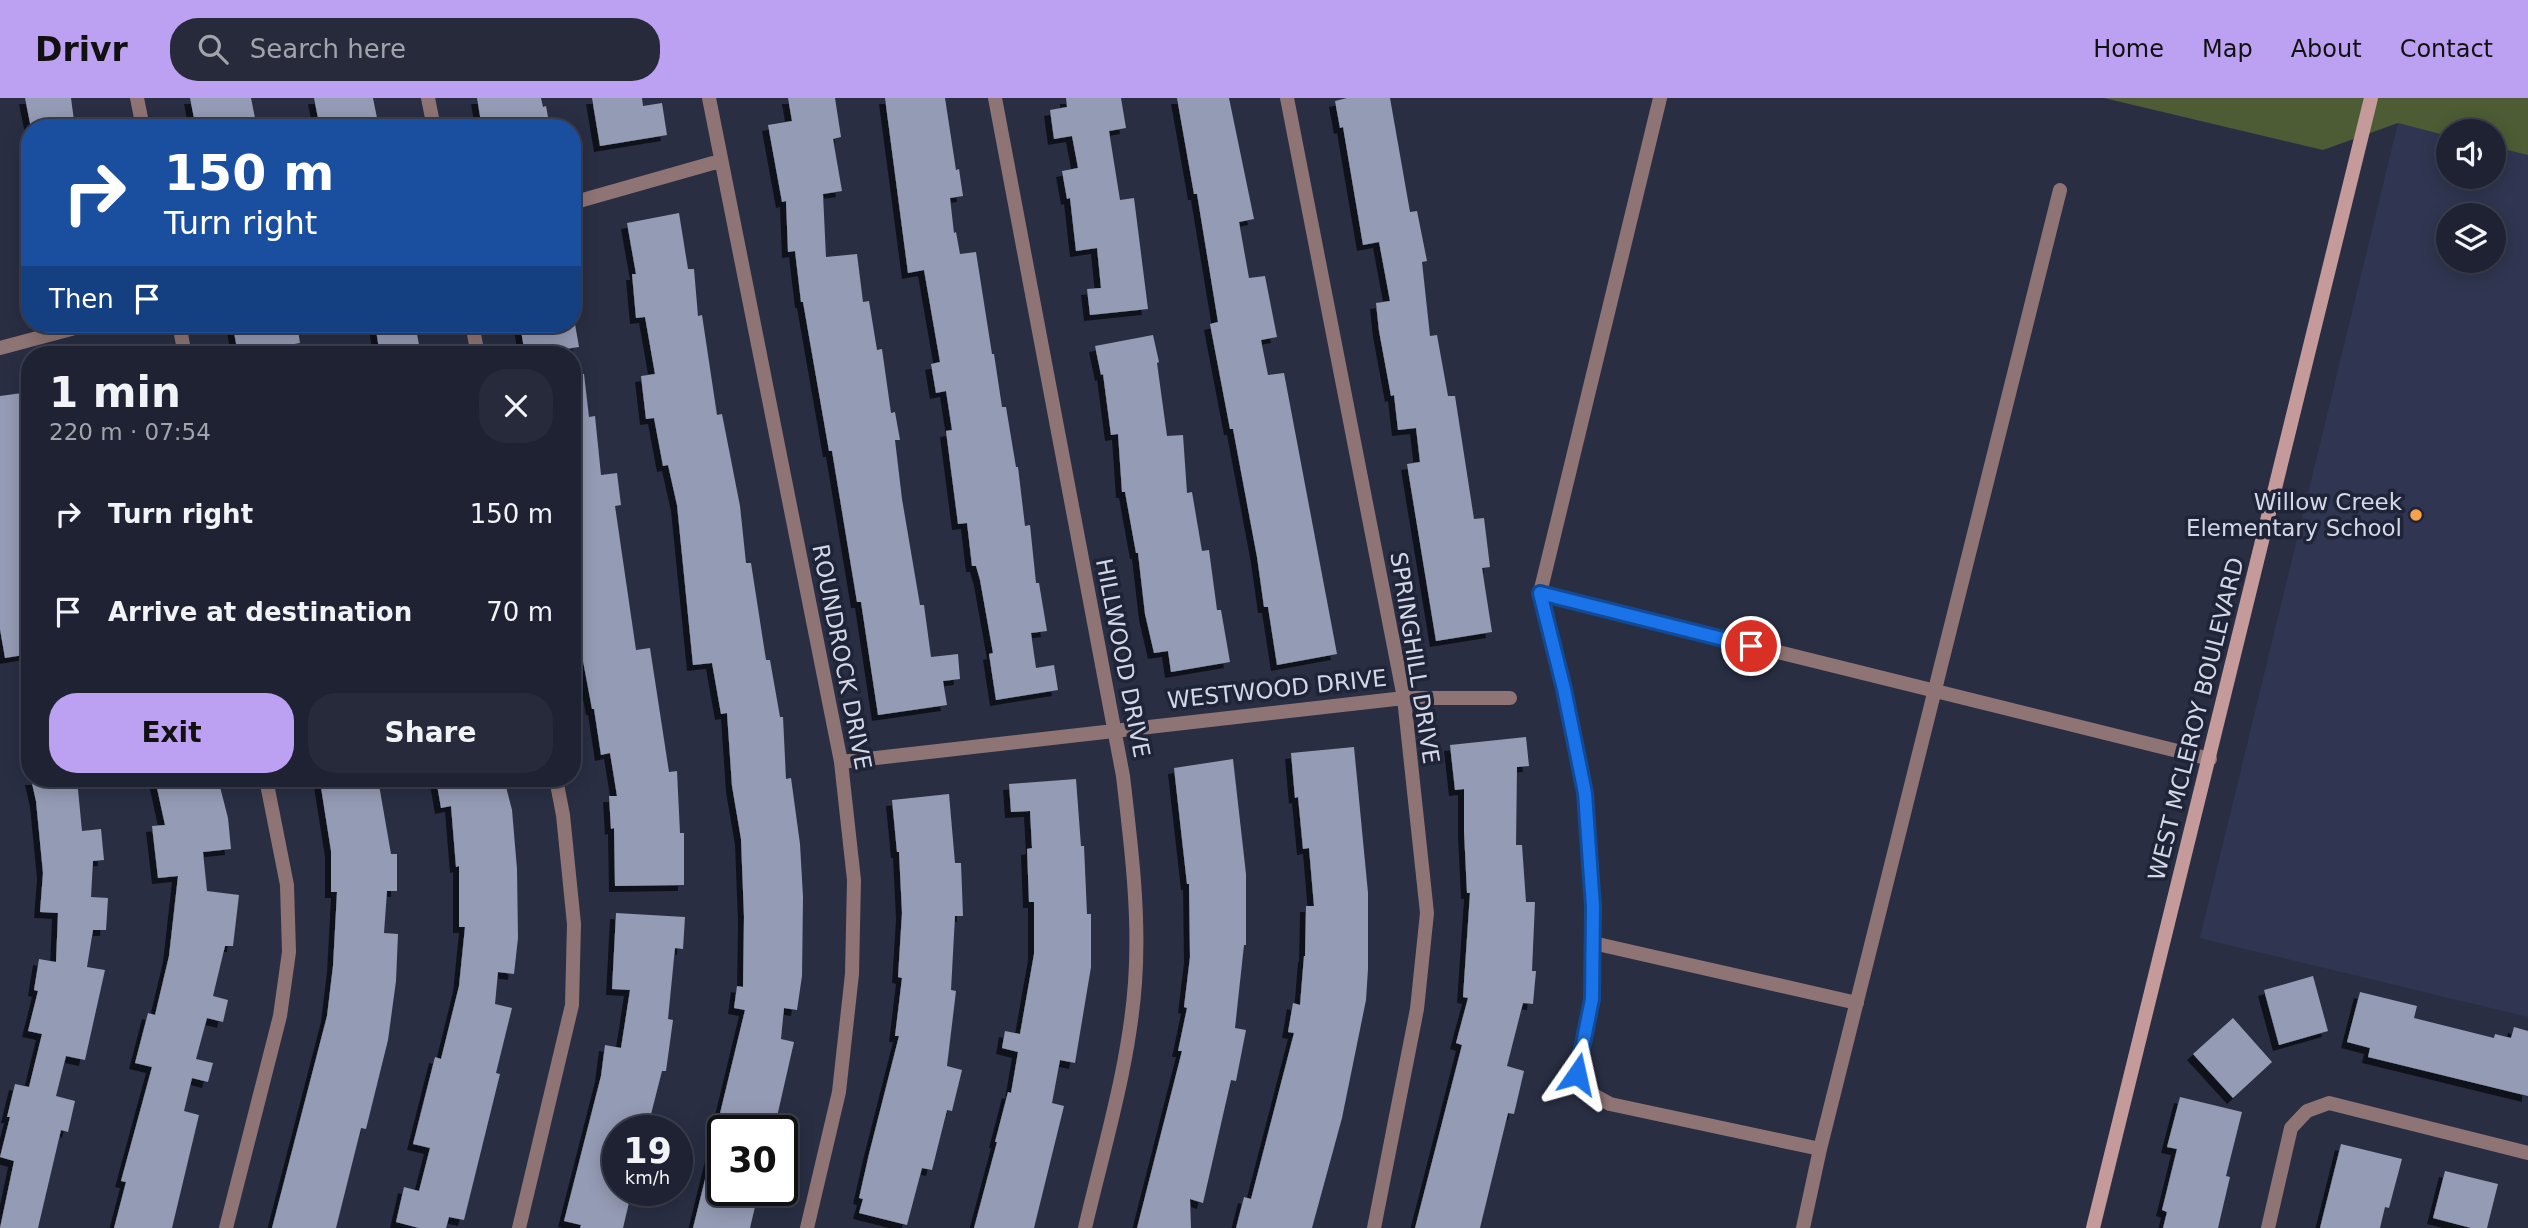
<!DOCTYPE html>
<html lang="en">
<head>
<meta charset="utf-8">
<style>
  :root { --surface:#1f2232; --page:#272a3a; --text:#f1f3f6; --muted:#a1a4ac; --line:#3c3f4d; --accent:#bca0f2 }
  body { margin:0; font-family:"DejaVu Sans",sans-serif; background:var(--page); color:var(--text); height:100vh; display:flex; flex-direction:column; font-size:26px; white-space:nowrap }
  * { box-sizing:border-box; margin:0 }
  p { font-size:23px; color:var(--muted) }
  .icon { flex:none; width:38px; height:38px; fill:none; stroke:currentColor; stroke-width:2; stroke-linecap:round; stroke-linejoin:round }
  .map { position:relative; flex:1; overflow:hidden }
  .sheet { position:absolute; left:21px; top:248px; width:560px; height:441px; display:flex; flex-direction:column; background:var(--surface); border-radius:28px; box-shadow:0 4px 18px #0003,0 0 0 2px var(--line) }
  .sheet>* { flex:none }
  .hud { position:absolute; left:21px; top:21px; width:560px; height:214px; border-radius:28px; box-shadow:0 4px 18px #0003,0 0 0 2px var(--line); background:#1a4fa0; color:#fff; overflow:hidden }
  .fabs { position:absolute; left:2436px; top:21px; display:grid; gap:14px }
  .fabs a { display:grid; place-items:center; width:70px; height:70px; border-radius:50%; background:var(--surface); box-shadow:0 4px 18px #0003,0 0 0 2px var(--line); font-size:35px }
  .speed { position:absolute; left:602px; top:1017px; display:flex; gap:14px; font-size:35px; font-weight:700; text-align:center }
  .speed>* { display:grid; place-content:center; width:91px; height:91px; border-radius:50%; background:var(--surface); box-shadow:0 4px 18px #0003,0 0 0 2px var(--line); line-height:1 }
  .speed small { font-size:18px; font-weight:400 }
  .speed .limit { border:4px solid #111; border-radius:10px; background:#fff; color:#111 }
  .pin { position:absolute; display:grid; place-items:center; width:60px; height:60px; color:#fff; margin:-30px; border:4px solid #fff; border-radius:50%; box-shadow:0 2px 7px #0007 }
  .me { position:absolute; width:77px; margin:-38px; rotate:11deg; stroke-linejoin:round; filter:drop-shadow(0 0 5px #0008) }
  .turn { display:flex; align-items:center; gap:24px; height:147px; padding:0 28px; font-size:32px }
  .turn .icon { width:91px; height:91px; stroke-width:2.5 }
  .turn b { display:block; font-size:49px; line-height:60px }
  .then { display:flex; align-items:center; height:66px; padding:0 28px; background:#0003; gap:14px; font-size:26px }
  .round { display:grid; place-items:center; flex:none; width:74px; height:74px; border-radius:28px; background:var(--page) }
  .head { display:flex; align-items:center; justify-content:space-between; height:119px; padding:0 28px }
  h1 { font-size:42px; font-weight:700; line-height:52px }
  .primary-button { display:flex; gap:14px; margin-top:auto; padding:14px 28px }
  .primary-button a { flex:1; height:80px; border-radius:28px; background:var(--accent); color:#111; font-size:28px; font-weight:700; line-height:80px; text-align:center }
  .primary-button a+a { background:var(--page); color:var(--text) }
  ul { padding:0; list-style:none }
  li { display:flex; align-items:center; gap:21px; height:98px; padding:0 28px }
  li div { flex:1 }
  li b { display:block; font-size:26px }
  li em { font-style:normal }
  header { display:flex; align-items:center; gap:42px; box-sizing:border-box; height:98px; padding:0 35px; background:var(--accent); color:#111 }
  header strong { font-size:33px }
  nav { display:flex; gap:38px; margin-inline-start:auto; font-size:24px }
  .search { width:490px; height:63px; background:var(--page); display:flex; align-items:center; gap:18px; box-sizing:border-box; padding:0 24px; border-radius:28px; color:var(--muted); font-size:26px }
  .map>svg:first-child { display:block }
  .built { fill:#303651; fill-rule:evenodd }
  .green { fill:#4d5c34 }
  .building { fill:#949bb4; filter:url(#shadow) }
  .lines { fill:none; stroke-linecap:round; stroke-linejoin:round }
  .minor { stroke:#8f7475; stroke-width:14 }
  .secondary { stroke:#c49a9b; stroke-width:14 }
  .route-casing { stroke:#114b97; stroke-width:18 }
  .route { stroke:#1a73e8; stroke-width:12 }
  .poi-dot { fill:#f7a248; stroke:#202438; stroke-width:2.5 }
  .labels { text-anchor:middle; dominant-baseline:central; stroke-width:7; stroke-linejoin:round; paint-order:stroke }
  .poi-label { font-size:23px; fill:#d4d8e6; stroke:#202438; text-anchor:end }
  .street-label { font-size:23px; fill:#d4d8e6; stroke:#202438 }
</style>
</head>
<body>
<header>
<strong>Drivr</strong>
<div class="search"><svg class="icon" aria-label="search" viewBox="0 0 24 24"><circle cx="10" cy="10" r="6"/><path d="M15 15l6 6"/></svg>Search here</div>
<nav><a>Home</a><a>Map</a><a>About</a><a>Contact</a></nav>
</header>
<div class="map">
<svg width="2528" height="1130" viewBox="0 0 2528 1130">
  <defs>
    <filter id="shadow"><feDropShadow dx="-6" dy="6" stdDeviation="0" flood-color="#0009"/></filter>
  </defs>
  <rect width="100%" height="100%" fill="#292e43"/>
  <!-- built -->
  <path class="built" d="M2398,25L2448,38V79H2494V49L2528,57V919L2200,840ZM2448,117H2494V163H2448Z"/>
  <!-- green -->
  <path class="green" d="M2104,0H2528V57L2494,49V33H2448V38L2398,25L2323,52Z"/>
  <!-- building -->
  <path class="building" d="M25,0H71L75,30H31Z
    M190,0H251L257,30H196Z
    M314,0H373L379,30H320Z
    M477,0H541L543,9L546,8L550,30H482Z
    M592,0H642L643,8L662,5L667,37L600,48Z
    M788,0H835L841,39L833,41L842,93L823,96L826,159L857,156L863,204L869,203L877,252L882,251L891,315L895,314L900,342H895L902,401L920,507H924L931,559L958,556L960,581L943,583L947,607L878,617L861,504H857L832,353H829L803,204H801L795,153L788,154L786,103L782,104L768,27L792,23Z
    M885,0H945L956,72L959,71L963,98L950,100L954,135L956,134L960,156L976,154L992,256H994L1002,309H1006L1016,369H1018L1025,428L1030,427L1036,485H1039L1047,533L1031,535L1036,570L1054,567L1058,592L996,602L989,556L993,555L980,482L976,468H972L967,425L958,426L946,333L952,332L946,293L936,295L931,266L940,264L924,172L908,175Z
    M1066,0H1121L1126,30L1109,33L1120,102L1134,100L1148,211L1090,217L1087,191L1101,190L1097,150L1076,153L1070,100L1067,101L1062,73L1078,70L1072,38L1054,41L1050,12L1067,9Z
    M1177,0H1229L1254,121L1239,124L1249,180L1265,178L1277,239L1261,242L1268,277L1284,275L1337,556L1277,567L1268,509H1264L1257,459L1233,331H1230L1210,226L1218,224L1197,96H1194Z
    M1347,0H1390L1410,114L1417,113L1427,163L1422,164L1430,238L1437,237L1448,298H1455L1474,421L1484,420L1490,469L1482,470L1492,534L1436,543L1407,366L1420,364L1416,330L1398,332L1394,297L1391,298L1379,233L1376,205L1390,203L1379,144L1363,147L1343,29L1340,30L1335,3Z
    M679,115L688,171H694L698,218L702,217L717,317L722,316L740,408L746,465H751L766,562H770L780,619H783L786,681L791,680L800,746L803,799L802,878L797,912L784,910L781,941L794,944L774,1032H716L745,912L734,910L737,888L743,889L744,819L741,741L732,688L727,615L721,616L712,565L693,567L677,407L668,367L663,368L654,320L646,321L641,278L655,276L645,219L636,220L632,176H636L627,125Z
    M249,226H297L300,245L238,256L233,229Z
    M375,226H415L421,257H380Z
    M520,226H575L579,249L525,257Z
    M1153,237L1159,264L1157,265L1167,338L1183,337L1187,395L1192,394L1202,453L1209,452L1217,512H1221L1230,564L1171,574L1168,553L1154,555L1145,516L1138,455H1136L1125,394H1122L1118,336L1111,337L1103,276L1101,277L1095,248Z
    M572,276H584L589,319L595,318L601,377L617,375L621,407L615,408L636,552L650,550L669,674L677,673L680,735H684V787L615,788L614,730L611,731L609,698H617L610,655L601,657L594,611H592L572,504Z
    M22,295L30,349V441L27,442L30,467V556L5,560L0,531V298Z
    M1526,639L1529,668L1517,669L1516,747H1522L1526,804H1535L1532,873H1536L1533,906L1523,905L1507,968L1524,973L1514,1016L1508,1015L1480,1130H1415L1462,947L1456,945L1468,900L1463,899L1470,795H1467L1464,733V691L1455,692L1450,647Z
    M1354,649L1368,795V871L1366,902L1342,1020L1312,1130H1236L1244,1099L1251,1101L1294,935L1288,934L1293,905L1300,907L1304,858H1305L1306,808H1314L1309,750L1303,751L1298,699L1295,700L1291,655Z
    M1233,661L1246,776V847H1244L1235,930L1246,932L1236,983L1231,982L1203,1105L1190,1101L1191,1130H1137L1182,953H1178L1187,910L1184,909L1190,859L1189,786H1187L1174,670Z
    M31,681H77L82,733L101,731L104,762L93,763L91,799L108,800L106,832H93L87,869L105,872L85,962L66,958L56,998L75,1003L68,1034L61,1032L38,1130H0L14,1063L0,1059L10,1019H7L15,986L29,989L42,936L28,933L38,893L34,892L39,861L56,864L58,815L40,814L43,775L36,703Z
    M155,681H218L228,720L231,751L203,754L207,793L239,797L233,848H225L213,898L228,902L223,924L207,920L196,961L213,965L208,984L192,980L184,1013L199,1017L172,1130H114L126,1084L121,1083L152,969L135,965L148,915L155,917L169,858L178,778L158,780L152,728L165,727Z
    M337,681H378L391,756H397V793H387L384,835L398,836L396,883L388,942L366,1031L361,1030L336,1130H272L327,918L333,868L337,794H331V753L320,683Z
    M436,681H504L512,712L517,771L518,840L514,876L498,874L495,906L512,910L496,975L500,976L464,1122L449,1119L446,1130H419L396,1124L404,1089L419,1093L430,1050L413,1046L435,959L441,961L459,888L465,829H459V768L456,769L451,708L441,710Z
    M1076,681L1081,748H1084L1087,816H1091V869L1075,965L1060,962L1052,1005L1064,1008L1034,1130H974L997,1044H995L1008,994L1011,995L1018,954L1002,950L1005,933L1020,936L1034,856V804H1029L1027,751L1032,750L1030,713L1011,714L1009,686Z
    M949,696L955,765H961L963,818H955L951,892L956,893L947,968L962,972L952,1013L947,1012L932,1072L922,1070L907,1127L859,1115L863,1101L859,1100L869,1056L899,938H895L902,880L898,879L902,815L899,754H897L892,702Z
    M616,815L685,819L683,851L675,850L668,921L673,922L666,973H662L647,1032H618V1092H632L623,1130H580L581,1127L564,1123L601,978L605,947L621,950L630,892L612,891Z
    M2313,878L2328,933L2279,947L2264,892Z
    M2360,894L2417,908L2414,920L2494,940L2495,936L2511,940L2514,929L2528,933V998L2368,959L2370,950L2347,944Z
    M2233,920L2272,964L2233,1000L2193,956Z
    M2180,999L2242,1014L2226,1078L2230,1079L2218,1130H2163L2167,1114L2162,1112L2177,1051L2167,1049Z
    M716,1037L723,1038V1092H759L750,1130H693Z
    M2341,1046L2402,1061L2389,1110L2385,1109L2380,1130H2320Z
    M2445,1073L2498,1086L2487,1130H2471L2433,1120Z"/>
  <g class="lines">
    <!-- minor -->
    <path class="minor" d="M137,0L143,30
      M428,0L434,30
      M709,0L841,664L854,782L852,876L839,994L807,1130
      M995,0L1123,678C1131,747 1140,816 1135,885C1129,968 1104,1049 1085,1130
      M1287,0L1404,600L1427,815L1417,911L1374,1130
      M1660,0L1540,495L2210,661
      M572,105L720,63
      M179,226L185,257
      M472,226L478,257
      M0,250L90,226
      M1540,495L1564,591L1585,695L1593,809L1592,901L1577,976L1588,994L1610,1006L1820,1051
      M841,664L1404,600H1510
      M1593,845L1857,905
      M226,1130L280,918L289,854L287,787L266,681
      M519,1130L572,907L574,826L563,717L556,681
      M1803,1130L1820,1051L2060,92
      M2268,1130L2291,1030L2307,1013L2329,1005L2528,1055"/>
    <!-- secondary -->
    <path class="secondary" d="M2093,1130L2371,0"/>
  </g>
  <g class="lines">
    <defs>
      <path id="route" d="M1577,976L1592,901L1593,809L1585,695L1564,591L1540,495L1751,548"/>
    </defs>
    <!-- route casing -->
    <use href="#route" class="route-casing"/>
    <!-- route -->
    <use href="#route" class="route"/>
  </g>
  <!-- markers -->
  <circle class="poi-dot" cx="2416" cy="417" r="7"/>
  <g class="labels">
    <!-- poi labels -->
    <g class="poi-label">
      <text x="2402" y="404">Willow Creek<tspan x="2402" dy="26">Elementary School</tspan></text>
    </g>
    <!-- street labels -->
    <g class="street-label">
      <text transform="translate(842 559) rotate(79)">ROUNDROCK DRIVE</text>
      <text transform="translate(1123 560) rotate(79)">HILLWOOD DRIVE</text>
      <text transform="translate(1415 560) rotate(81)">SPRINGHILL DRIVE</text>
      <text transform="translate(1277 591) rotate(-6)">WESTWOOD DRIVE</text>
      <text transform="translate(2196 621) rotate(-76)">WEST MCLEROY BOULEVARD</text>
    </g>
  </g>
</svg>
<div class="fabs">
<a><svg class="icon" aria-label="sound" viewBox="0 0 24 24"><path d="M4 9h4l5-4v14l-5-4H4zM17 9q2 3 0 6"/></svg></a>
<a><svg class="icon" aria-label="layers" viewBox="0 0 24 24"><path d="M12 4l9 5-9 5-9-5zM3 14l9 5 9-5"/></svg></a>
</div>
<div class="speed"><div>19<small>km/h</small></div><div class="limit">30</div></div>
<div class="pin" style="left:1751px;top:548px;background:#d93025"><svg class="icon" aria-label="arrive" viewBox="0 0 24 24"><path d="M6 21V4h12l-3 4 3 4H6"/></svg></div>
<svg class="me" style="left:1577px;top:976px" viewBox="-20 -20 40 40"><path d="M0-17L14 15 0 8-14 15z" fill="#1a73e8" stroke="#fff" stroke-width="4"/></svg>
<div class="hud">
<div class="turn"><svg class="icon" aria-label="right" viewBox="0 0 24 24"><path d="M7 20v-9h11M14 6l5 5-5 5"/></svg><div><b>150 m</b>Turn right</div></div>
<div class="then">Then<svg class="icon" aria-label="arrive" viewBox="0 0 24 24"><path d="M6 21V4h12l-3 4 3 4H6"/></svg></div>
</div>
<section class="sheet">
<div class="head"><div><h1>1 min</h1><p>220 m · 07:54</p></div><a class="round"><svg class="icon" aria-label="close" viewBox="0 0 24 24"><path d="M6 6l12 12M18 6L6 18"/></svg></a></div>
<ul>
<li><svg class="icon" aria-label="right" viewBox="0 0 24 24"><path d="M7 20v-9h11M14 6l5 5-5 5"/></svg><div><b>Turn right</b></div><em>150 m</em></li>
<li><svg class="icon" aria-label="arrive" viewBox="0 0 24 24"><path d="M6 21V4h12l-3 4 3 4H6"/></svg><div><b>Arrive at destination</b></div><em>70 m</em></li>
</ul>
<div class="primary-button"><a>Exit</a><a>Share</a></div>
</section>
</div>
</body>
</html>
